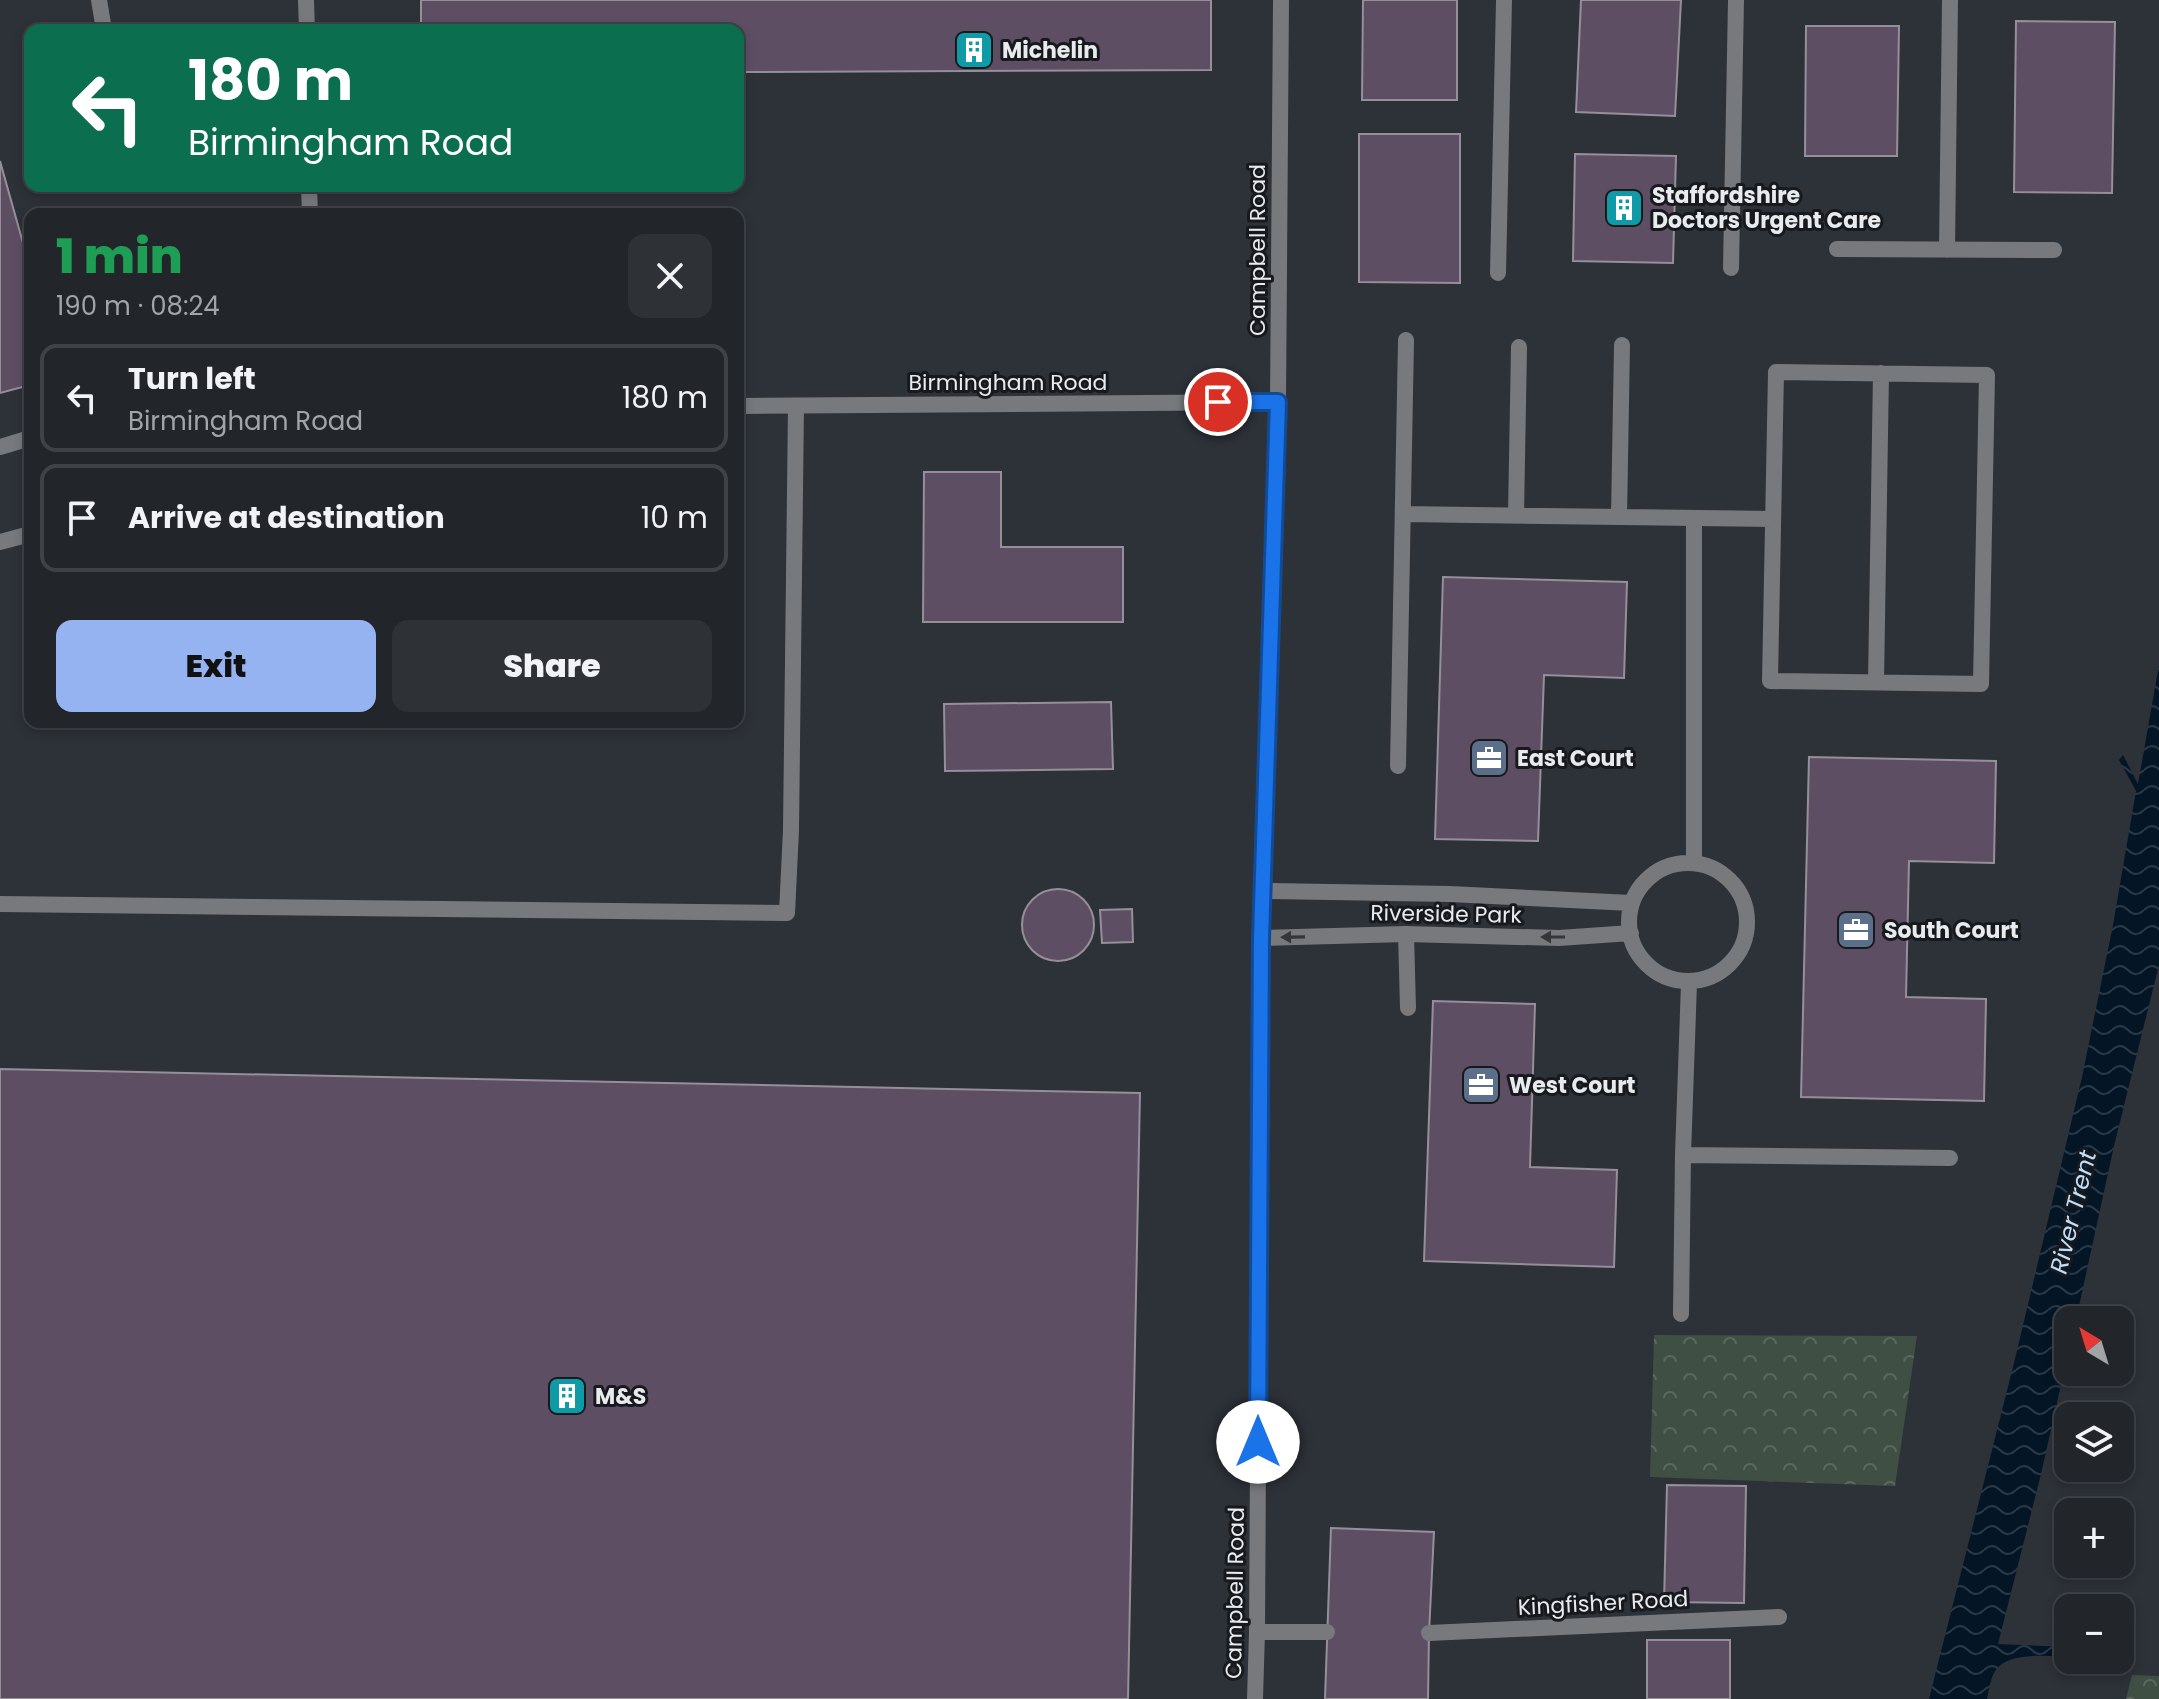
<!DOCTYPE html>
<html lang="en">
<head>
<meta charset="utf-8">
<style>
  :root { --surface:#22252a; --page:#2e3136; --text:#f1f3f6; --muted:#a2a5a8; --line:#3f4247; --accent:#95b2f1 }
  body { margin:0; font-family:Poppins,sans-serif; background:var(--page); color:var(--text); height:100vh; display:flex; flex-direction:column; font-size:30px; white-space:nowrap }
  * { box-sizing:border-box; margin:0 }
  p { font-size:26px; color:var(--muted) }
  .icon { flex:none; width:44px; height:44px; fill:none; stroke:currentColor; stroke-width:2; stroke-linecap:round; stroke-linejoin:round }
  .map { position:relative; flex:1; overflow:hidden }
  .sheet { position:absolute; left:24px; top:208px; width:720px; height:520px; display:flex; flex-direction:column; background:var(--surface); border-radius:16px; box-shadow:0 4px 12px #0003,0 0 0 2px var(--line) }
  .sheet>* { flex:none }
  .top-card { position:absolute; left:24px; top:24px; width:720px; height:168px; border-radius:16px; box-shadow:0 4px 12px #0003,0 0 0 2px var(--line); background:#0b6e4f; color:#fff; overflow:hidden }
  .needle { width:52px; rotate:322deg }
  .buttons { position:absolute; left:2054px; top:1306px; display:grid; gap:16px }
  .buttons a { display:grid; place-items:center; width:80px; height:80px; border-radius:16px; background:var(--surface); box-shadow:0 4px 12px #0003,0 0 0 2px var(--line); font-size:40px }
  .pin { position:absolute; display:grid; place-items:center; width:68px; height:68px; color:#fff; margin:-34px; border:4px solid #fff; border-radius:50%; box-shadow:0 2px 8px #0007 }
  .me { position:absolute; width:88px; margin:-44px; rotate:0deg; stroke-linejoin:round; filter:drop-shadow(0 0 6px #0008) }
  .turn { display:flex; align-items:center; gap:28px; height:168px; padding:0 32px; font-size:36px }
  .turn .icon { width:104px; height:104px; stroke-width:2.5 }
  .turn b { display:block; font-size:56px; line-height:68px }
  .round { display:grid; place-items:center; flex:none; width:84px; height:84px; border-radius:16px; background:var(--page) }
  .headline { display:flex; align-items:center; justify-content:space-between; height:136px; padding:0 32px }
  h1 { font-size:48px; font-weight:800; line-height:60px; color:#1e9e55 }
  .button { display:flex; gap:16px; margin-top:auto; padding:16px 32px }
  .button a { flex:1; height:92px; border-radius:16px; background:var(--accent); color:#111; font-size:32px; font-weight:800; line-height:92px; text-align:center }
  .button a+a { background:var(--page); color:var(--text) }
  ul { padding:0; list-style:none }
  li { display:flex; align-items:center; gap:24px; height:108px; margin:0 16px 12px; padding:0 16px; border:4px solid var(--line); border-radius:16px }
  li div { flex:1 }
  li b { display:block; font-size:30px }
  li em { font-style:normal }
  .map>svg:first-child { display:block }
  .forest { fill:url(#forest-crowns) }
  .water { fill:url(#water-waves) }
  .building { fill:#5d4e64; stroke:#958f98; stroke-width:2 }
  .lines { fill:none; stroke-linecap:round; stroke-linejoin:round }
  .service { stroke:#77797d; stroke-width:16 }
  .minor { stroke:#77797d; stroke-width:16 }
  .oneway { fill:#343639 }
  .route-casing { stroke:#114b97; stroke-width:20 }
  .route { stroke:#1a73e8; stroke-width:14 }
  .labels { text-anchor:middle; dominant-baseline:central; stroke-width:6; stroke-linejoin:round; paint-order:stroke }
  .poi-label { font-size:22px; font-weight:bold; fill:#e7eaee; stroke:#17191c; text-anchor:start }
  .street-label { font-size:22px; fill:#e7eaee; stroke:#17191c }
  .water-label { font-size:24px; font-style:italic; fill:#bddffe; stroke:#17191c }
</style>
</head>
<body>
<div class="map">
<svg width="2159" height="1699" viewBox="0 0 2159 1699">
  <defs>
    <pattern id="forest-crowns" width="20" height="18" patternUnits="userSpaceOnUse" patternTransform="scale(2)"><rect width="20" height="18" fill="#3f4f44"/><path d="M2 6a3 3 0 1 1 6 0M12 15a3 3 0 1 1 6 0" fill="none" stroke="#5b685f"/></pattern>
    <pattern id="water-waves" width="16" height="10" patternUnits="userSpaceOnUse" patternTransform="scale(2)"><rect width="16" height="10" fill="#041626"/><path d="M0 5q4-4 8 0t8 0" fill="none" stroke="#293846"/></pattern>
  </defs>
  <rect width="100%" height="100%" fill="#2d3138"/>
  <!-- forest -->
  <path class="forest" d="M1654,1335L1917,1336L1895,1486L1650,1477Z
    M2132,1675L2159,1676V1699H2126Z"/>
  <!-- water -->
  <path class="water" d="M2159,665V965L2114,1146L2076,1320H2068V1354L2041,1474L1998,1644L2068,1647V1657C2047,1656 2005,1651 1994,1673C1990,1680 1989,1691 1987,1699H1929L2014,1363L2082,1077L2113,925L2136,791L2119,760L2123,755L2138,784Z"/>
  <!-- building -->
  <path class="building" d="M421,0H1211V70L738,72V30H421Z
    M1363,0H1457V100H1362Z
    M1581,0H1681L1675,116L1576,112Z
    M2016,21L2115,22L2112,193L2014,192Z
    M1806,26H1899L1897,156H1805Z
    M1359,134H1460V283L1359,282Z
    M1575,154L1676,156L1673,263L1573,261Z
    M0,161L30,268V385L0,393Z
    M924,472H1001V547H1123V622H923Z
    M1443,577L1627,582L1624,678L1544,675L1538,841L1435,839Z
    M1111,702L1113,769L945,771L944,704Z
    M1809,757L1996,761L1994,863L1909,861L1906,997L1986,999L1984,1101L1801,1097Z
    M1022 925a36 36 0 1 1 72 0a36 36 0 1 1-72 0Z
    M1132,909L1133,942L1102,943L1100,910Z
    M1433,1001L1535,1004L1530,1167L1617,1170L1614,1267L1424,1261Z
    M0,1069L1140,1093L1128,1699H0Z
    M1667,1485L1746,1486L1744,1603L1664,1602Z
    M1331,1528L1434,1532L1429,1633L1428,1699H1325Z
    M1647,1640H1730V1699H1647Z"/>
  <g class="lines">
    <!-- service -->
    <path class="service" d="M99,0L104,30
      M0,447L30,438
      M1694,518V863
      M0,542L30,534
      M1629 922a59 59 0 1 1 118 0a59 59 0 1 1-118 0Z
      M1263,891L1450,894L1631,903
      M0,904L787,913L791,830L796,406
      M1406,934L1408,1008
      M1261,938L1406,934L1559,938L1631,933
      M1683,1155L1950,1158
      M1681,1314L1683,1155L1689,983
      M1257,1632H1327
      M1429,1633L1779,1617"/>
    <!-- minor -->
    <path class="minor" d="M306,0L307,30
      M309,186L310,214
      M1837,249L2054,250
      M1947,250L1950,0
      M1731,268L1736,0
      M1498,273L1504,0
      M1776,372L1987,375L1981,684L1770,681Z
      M738,406L1278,402
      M1403,514L1773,519
      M1516,515L1519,347
      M1619,517L1622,345
      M1876,682L1881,373
      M1398,766L1406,340
      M1255,1699L1257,1632L1261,938L1278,402L1281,0"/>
  </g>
  <!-- one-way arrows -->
  <defs><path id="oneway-solid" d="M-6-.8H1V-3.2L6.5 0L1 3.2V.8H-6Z" transform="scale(2)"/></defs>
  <g class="oneway">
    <use href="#oneway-solid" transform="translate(1293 937) rotate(179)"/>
    <use href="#oneway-solid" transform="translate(1553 937) rotate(180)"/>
  </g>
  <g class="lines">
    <defs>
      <path id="route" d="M1218,402H1278L1261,938L1258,1442"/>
    </defs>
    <!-- route casing -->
    <use href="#route" class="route-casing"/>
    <!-- route -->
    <use href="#route" class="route"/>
  </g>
  <!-- icons -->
  <defs>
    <symbol id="building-square" viewBox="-11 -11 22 22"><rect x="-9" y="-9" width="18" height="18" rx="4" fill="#0f9aa8" stroke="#17191c"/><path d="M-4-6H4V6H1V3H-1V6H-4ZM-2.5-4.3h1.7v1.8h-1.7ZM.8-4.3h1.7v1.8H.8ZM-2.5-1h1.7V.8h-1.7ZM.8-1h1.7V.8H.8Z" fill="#fff"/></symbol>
    <symbol id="office-square" viewBox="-11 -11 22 22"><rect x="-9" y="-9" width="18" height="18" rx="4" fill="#5c6f8a" stroke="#17191c"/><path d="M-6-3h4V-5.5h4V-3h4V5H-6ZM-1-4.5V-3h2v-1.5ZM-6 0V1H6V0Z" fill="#fff"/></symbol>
  </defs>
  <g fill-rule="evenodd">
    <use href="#building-square" x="952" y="28" width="44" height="44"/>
    <use href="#building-square" x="1602" y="186" width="44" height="44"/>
    <use href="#office-square" x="1467" y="736" width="44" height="44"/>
    <use href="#office-square" x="1834" y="908" width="44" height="44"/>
    <use href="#office-square" x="1459" y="1063" width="44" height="44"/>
    <use href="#building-square" x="545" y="1374" width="44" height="44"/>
  </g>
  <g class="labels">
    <!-- poi labels -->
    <g class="poi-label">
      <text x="1002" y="50">Michelin</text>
      <text x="1652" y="195">Staffordshire<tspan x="1652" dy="25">Doctors Urgent Care</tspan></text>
      <text x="1517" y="758">East Court</text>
      <text x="1884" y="930">South Court</text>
      <text x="1509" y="1085">West Court</text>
      <text x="595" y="1396">M&amp;S</text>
    </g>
    <!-- street labels -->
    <g class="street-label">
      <text transform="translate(1257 250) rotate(-90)">Campbell Road</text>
      <text x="1008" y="382">Birmingham Road</text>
      <text transform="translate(1446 914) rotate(1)">Riverside Park</text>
      <text transform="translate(1235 1593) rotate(-89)">Campbell Road</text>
      <text transform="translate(1603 1603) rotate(-3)">Kingfisher Road</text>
    </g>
    <!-- water labels -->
    <g class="water-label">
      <text transform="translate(2073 1212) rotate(-76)">River Trent</text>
    </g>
  </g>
</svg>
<div class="buttons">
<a><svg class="needle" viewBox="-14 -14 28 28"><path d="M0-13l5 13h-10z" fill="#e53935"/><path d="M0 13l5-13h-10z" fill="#a2a5a8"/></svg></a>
<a><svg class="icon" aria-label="layers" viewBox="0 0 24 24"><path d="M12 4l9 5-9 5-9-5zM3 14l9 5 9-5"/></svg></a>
<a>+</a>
<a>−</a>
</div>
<div class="pin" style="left:1218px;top:402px;background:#d93025"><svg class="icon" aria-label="arrive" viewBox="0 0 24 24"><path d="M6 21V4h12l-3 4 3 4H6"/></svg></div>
<svg class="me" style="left:1258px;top:1442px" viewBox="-20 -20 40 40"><circle r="19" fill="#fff"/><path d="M0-13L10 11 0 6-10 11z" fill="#1a73e8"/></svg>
<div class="top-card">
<div class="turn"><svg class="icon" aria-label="left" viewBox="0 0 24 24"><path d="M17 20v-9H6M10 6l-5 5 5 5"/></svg><div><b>180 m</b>Birmingham Road</div></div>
</div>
<section class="sheet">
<div class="headline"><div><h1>1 min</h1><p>190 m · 08:24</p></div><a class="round"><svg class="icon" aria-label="close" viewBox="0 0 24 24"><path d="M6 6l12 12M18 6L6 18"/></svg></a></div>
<ul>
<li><svg class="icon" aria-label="left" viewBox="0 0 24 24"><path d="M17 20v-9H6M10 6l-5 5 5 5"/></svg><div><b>Turn left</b><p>Birmingham Road</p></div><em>180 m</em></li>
<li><svg class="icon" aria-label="arrive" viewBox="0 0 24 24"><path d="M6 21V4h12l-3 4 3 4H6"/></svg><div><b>Arrive at destination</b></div><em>10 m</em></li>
</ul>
<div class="button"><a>Exit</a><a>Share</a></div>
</section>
</div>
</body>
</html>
